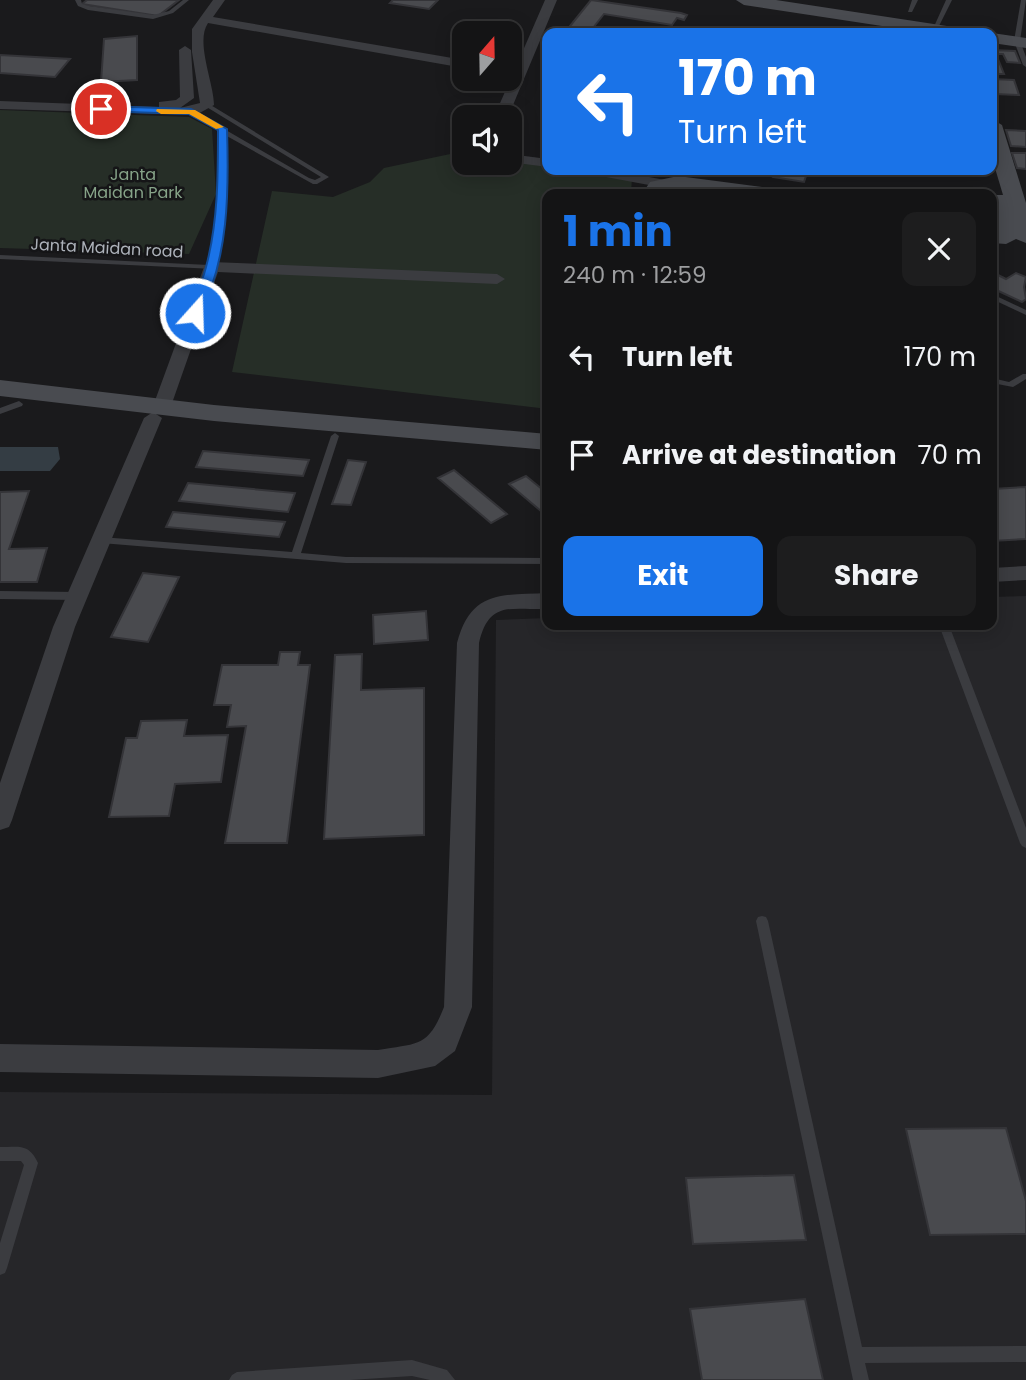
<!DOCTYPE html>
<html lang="en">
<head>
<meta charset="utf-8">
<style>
  :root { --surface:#141415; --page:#1d1d1e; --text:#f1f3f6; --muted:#9d9ea0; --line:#333334; --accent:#1a73e8 }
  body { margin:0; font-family:Poppins,sans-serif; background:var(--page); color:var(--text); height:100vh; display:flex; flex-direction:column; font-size:26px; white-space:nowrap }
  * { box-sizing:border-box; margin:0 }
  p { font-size:23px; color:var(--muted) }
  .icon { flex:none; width:38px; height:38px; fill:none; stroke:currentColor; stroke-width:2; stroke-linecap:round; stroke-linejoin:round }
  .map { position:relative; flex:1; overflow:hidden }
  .side { position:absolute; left:542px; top:189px; width:455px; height:441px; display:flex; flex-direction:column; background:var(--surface); border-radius:14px; box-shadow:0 4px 18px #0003,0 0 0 2px var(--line) }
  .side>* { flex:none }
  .top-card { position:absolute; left:542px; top:28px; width:455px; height:147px; border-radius:14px; box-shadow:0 4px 18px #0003,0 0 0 2px var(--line); background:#1a73e8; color:#fff; overflow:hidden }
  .needle { width:46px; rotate:20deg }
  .fabs { position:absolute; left:452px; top:21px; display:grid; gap:14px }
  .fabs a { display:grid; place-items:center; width:70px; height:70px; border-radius:14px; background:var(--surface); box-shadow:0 4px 18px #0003,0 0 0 2px var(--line); font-size:35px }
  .pin { position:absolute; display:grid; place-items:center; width:60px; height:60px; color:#fff; margin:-30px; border:4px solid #fff; border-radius:50%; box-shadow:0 2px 7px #0007 }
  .me { position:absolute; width:77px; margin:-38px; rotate:20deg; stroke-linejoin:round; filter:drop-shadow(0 0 5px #0008) }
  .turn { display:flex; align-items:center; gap:24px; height:147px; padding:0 21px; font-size:32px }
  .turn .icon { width:91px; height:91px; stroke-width:2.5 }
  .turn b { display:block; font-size:49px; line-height:60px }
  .round { display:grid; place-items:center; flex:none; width:74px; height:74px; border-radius:14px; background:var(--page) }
  .headline { display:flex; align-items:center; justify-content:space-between; height:119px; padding:0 21px }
  h1 { font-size:42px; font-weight:700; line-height:52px; color:var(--accent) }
  .primary-button { display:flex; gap:14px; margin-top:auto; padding:14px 21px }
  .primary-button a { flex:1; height:80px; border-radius:14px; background:var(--accent); color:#fff; font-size:28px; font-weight:700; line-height:80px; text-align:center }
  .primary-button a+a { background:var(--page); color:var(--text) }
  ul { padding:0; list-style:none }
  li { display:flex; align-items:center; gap:21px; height:98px; padding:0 21px }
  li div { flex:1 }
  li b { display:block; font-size:26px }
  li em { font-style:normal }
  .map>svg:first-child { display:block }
  .built { fill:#262629 }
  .green { fill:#262e27 }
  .water { fill:#343d44 }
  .building { fill:#494a4e; stroke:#343438; stroke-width:2 }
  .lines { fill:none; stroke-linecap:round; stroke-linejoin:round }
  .lane { fill:#3b3c40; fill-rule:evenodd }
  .street { fill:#3b3c40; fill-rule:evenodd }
  .secondary { fill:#494b50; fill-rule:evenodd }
  .route { fill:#1a73e8; stroke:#114b97; stroke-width:2 }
  .slow { fill:#f59e0b }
  .labels { text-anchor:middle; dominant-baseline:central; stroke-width:5; stroke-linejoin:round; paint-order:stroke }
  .far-park-label { font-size:16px; fill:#86a388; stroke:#151517 }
  .far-street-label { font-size:16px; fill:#adb2ba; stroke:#151517 }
</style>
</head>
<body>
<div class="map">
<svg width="1026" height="1380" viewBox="0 0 1026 1380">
  <rect width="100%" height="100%" fill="#1a1a1c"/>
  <!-- built -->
  <path class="built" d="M1026,596V1380H0V1092L492,1095L496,620L548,618V625H992V597Z"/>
  <!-- green -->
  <path class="green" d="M0,110L189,117L212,129L216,194L189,254L0,248Z
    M455,153L464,154V163H509V160L548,165V170H581L632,177L631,194H548V409L232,372L272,191L333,197L370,182L384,168Z"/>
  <!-- water -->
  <path class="water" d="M0,447H58L60,459L50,471H0Z"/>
  <!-- building -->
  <path class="building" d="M87,0H179L158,16L82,4Z
    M393,0H438L429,9L390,3Z
    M591,0L681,13L687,15L684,20L677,18L672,25L604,14L589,33L566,31Z
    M137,36V80L101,82L104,39Z
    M992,50L1015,51L1020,63L1007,62L1003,54H996L1004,74H992Z
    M0,55L70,59L55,77L0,73Z
    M992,79L1014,80L1019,95L995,94Z
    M1006,130L1026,131V147L1011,146Z
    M1012,153H1026V169L1017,168Z
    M776,170H788L807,173L804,182L773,177Z
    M992,272L1006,279L1016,273L1026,277L1024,287L1026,299L1022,302L992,288Z
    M203,451L309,460L303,476L196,467Z
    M348,460L366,462L351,505L332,504Z
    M454,470L507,514L491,523L438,478Z
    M526,476L548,494V517L509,484Z
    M188,483L295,493L288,512L179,501Z
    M1026,487V539L992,541V489Z
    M29,491L9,549L47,548L37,582H0V492Z
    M173,512L285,522L279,537L166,527Z
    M143,573L179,577L148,642L111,637Z
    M426,611L428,640L374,644L373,615Z
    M280,652H300L298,665H310L287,843H225L246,726L227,727L231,705H214L222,665H278Z
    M362,654L361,690L424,688V835L324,839L335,655Z
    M187,720L184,736L228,735L221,782L175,784L169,816L109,817L126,738H137L141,721Z
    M1006,1128L1026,1201V1234L930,1235L906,1129Z
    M794,1175L806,1240L693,1244L686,1178Z
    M805,1299L823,1380H702L690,1309Z"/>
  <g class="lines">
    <!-- lane -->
    <path class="lane" d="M75,0H81L82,4L89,6L153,15L169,11L183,0H189L173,13L153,19L88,10L78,6Z
      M912,0H918L912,12H908Z
      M946,0H952L937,30L932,31Z
      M1021,0H1026L1020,41L1026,57V67L1023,65L1014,41Z
      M791,29H795V33H789Z
      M205,104H209L329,177L317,184H313L225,135L227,187L215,269L0,259V255L209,265L221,187L219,131L189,113V111H193L309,178L315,180L321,177L205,106Z
      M992,294L1026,310V315L992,299Z
      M1023,374H1026V379L1013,387L992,383V378L1009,382Z
      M19,401L23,404L22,406L0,414V408Z
      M335,433L339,436L301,553L346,557L548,558V564L346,563L101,543L96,540L101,537L292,552L331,436Z
      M0,591L77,592L82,596L77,600L0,599Z
      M939,625H949L1026,828V848L1022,846L1020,843Z
      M762,916L766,917L768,921L862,1347L1026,1346V1362L865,1363L869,1380H853L756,921L758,917Z
      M0,1147C19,1147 29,1143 38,1163L7,1268L5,1273L0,1275V1243L24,1165L21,1161H0Z
      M412,1360L447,1370L455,1380H430L412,1376L350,1380H229L232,1375L237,1372Z"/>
    <!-- street -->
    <path class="street" d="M213,0H225L213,17L464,60V68L208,23C195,42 214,83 214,105L196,115L0,109V101L159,107V102L176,100L180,97L179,50L185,46L191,50L194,98L180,108L200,103L192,52V29Z
      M545,0H557L508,117H494Z
      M509,154L548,159V167L509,162Z
      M583,170H612L665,180L672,184L665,188L590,174Z
      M212,262L497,274L505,279L497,284L218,272L171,406L168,410H156L153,406L204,267Z
      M153,412L162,418L75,627L12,820L9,827L0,830V783L53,627L144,418Z
      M1026,566V580L992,582V568Z
      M548,593V609C511,610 489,600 479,643L472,1007L455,1051L435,1066L378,1078L0,1072V1044L378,1050C418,1043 428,1048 444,1007L457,643C471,590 501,595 548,593Z"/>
    <!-- secondary -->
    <path class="secondary" d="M736,0H776L960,28L969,33H928L744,5Z
      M990,33H992L1026,38V48L992,43Z
      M992,119L1002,125L1026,203V243L1016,239L1006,244L992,243V231H997L992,213V195H1003L992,158Z
      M678,176L769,188L776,190L779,194H724L678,188L664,191L662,194H642L650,182Z
      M0,380L214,405L548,434V450L214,421L0,396Z"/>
  </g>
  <!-- route -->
  <path class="route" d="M101,106L191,109L227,129C229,191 229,259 199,316L189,313C195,298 202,283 206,267C218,222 218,176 218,130L189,114L98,111V107Z"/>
  <!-- slow -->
  <path class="slow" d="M157,109L195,110L224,127L216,129L189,114H161L156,111Z"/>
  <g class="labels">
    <!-- far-park labels -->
    <g class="far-park-label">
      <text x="133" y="174">Janta<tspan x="133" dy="18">Maidan Park</tspan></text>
    </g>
    <!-- far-street labels -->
    <g class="far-street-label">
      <text transform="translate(107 248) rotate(3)">Janta Maidan road</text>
    </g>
  </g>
</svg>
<div class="fabs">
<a><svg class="needle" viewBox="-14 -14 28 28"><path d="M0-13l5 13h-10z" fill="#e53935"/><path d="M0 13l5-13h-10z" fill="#9d9ea0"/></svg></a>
<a><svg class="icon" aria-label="sound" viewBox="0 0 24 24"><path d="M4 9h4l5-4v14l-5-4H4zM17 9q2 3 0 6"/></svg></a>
</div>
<div class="pin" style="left:101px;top:109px;background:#d93025"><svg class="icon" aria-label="arrive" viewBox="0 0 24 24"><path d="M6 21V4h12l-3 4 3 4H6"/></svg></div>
<svg class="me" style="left:195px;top:313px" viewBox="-20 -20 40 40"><circle r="17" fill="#1a73e8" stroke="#fff" stroke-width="3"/><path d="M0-11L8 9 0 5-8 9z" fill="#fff"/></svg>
<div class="top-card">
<div class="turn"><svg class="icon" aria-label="left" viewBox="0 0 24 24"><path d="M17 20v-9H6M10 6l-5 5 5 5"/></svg><div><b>170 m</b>Turn left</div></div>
</div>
<section class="side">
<div class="headline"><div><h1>1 min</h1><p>240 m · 12:59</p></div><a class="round"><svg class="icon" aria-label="close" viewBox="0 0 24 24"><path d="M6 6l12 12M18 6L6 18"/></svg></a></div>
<ul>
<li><svg class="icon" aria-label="left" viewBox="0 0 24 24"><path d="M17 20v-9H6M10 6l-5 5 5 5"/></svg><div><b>Turn left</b></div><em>170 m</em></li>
<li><svg class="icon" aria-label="arrive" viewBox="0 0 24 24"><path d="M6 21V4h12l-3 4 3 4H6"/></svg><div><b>Arrive at destination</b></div><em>70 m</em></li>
</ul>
<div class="primary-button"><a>Exit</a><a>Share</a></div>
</section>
</div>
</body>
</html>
